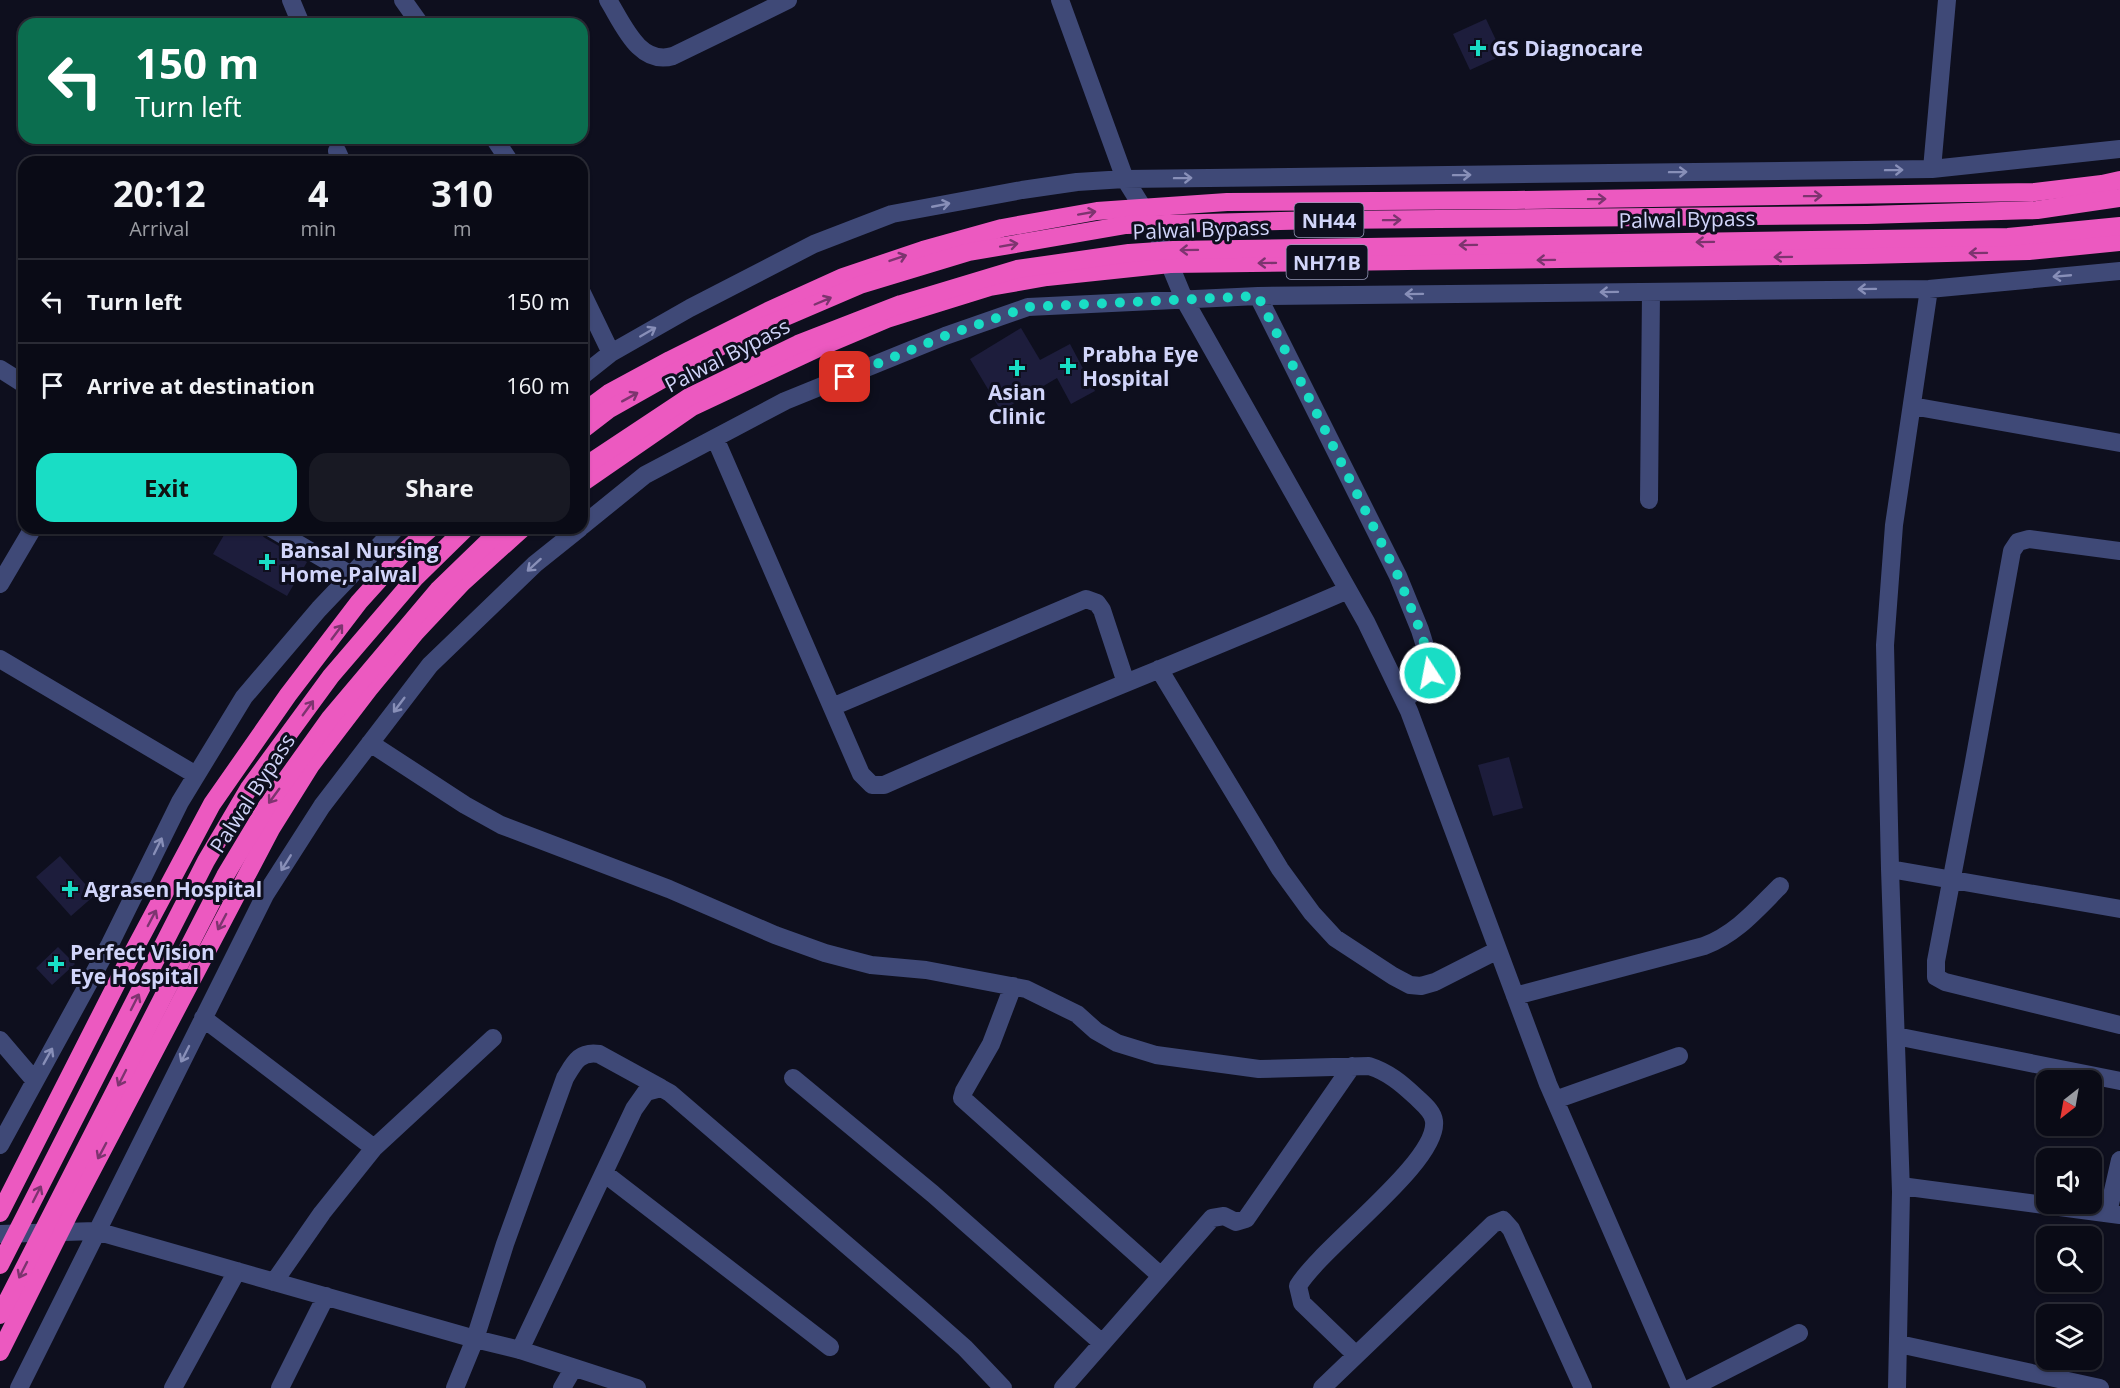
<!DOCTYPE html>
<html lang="en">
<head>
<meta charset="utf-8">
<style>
  :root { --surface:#0a0b16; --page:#181923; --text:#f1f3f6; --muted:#999ba1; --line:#2a2b35; --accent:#19ddc5 }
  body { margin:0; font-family:"Open Sans",sans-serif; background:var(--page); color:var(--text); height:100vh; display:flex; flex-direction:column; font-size:22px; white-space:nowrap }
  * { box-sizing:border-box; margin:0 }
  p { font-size:20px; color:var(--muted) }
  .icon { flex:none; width:33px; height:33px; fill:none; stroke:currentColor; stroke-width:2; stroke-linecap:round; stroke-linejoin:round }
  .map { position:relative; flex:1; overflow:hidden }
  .drawer { position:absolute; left:18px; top:156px; width:570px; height:378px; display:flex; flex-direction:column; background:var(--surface); border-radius:18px; box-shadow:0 2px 4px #0004,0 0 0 2px var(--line) }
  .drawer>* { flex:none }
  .guide { position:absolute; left:18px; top:18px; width:570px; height:126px; border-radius:18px; box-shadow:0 2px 4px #0004,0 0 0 2px var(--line); background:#0b6e4f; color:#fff; overflow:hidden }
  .needle { width:39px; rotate:211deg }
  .buttons { position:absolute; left:2036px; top:1070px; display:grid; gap:12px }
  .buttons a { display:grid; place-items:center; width:66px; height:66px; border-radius:12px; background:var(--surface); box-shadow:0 2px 4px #0004,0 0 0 2px var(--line); font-size:30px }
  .pin { position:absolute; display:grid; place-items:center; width:51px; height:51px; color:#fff; margin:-26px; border-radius:12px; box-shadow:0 3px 9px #0006 }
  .me { position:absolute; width:66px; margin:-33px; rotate:349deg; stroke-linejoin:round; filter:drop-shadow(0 0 4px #0008) }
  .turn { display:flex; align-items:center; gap:21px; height:126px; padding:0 18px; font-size:27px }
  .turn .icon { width:78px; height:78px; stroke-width:2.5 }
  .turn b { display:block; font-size:42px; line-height:51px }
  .eta { display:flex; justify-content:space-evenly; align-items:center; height:102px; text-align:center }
  .eta b { font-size:36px; font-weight:700; line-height:42px }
  .primary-button { display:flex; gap:12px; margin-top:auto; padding:12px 18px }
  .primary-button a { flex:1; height:69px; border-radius:18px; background:var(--accent); color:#111; font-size:24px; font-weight:700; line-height:69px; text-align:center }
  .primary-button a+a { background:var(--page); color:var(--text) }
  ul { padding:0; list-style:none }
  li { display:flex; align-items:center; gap:18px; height:84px; padding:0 18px; border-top:2px solid var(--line) }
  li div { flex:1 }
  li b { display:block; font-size:22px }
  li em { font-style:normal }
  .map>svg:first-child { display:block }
  .building { fill:#1d1d3c }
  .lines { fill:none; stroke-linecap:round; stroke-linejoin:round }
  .minor { stroke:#3f4977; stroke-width:18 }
  .highway { stroke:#ec59c0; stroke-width:18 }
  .highway-bridge { stroke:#ec59c0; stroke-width:18 }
  .oneway { stroke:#888fb8 }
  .oneway2 { stroke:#7d346f }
  .route { stroke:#19ddc5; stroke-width:10; stroke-dasharray:0 18 }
  .poi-dot { fill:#19ddc5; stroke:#0e0f1e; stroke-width:2 }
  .labels { text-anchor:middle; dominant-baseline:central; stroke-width:6; stroke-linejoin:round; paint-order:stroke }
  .shield { fill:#0e0f1e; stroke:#969ab8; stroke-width:1.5 }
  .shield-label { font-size:20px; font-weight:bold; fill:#d1d5fa }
  .poi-label { font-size:21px; font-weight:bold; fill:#d1d5fa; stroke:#0e0f1e; text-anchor:start }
  .street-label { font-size:21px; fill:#d1d5fa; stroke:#0e0f1e }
</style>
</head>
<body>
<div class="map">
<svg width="2120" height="1388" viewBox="0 0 2120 1388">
  <rect width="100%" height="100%" fill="#0e0f1e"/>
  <!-- building -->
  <path class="building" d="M1486,19L1503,55L1470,70L1453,34Z
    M1021,328L1040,360L1070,344L1095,391L1071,404L1057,378L1001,411L970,359Z
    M228,528H254L265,538L307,562L287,596L213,554Z
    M1509,757L1523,808L1493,816L1478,765Z
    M60,856L95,895L71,916L36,877Z
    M58,947L75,964L52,985L36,968Z"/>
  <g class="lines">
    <!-- minor -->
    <path class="minor" d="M291,0L301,24
      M403,0L420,24
      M608,0C623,24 639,66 673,56L788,0
      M1060,0L1125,179L1153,224L1184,299L1366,622L1409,711L1548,1084L1680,1388
      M494,138L510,162
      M337,151L342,162
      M1932,169L1947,0
      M582,293L611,353
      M1258,296L1398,576L1420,630L1431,665L1430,673L1427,679L1404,701
      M0,369L24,384
      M582,376L611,353L690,308L814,244L892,214L1022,190L1077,182L1125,179L1932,169L2120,149
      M1912,406L2120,443
      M715,438L861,774L872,785H884C1037,717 1194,657 1348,590
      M1649,500L1651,292
      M582,526L645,475L785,401L945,336L1028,307L1258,296L1929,289L2120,271
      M271,528L351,575
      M2120,551L2029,539L2018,542L2012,551L1973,767L1936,961V977L1945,982L2120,1025
      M0,584L33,528
      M0,659L196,775
      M1159,669L1280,869L1312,913L1335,938L1393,976L1410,985L1421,986L1435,982L1498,950
      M832,707L1086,599L1097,603L1102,610L1126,683
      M370,743L465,805L501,825L669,889L775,935L825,953L871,965L926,970L1026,989L1077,1014L1096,1031L1117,1043L1156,1055L1259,1069L1369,1066C1388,1072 1401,1083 1415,1096C1422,1103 1433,1111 1434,1121C1439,1162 1322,1246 1298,1286L1302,1303L1356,1355
      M1890,869L2120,909
      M1013,986L991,1044L964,1091L962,1098L1161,1276
      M1515,996L1704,946C1736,934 1756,910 1780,886
      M203,1018L374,1148
      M1896,1036L2120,1081
      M0,1040L35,1081
      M793,1078L933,1194L1102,1343
      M1555,1100L1679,1056
      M0,1145L110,944L180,802L244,697L319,609L396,528
      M604,1173L830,1347
      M1901,1186L2120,1215
      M2108,1213L2120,1160
      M0,1234L96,1231L475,1339L520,1350L637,1388
      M274,1282L322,1213L374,1148L493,1038
      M1899,1344L2100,1388
      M520,1350L634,1109L646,1092L661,1088L670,1093L921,1309L965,1348L1003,1388
      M19,1388L265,895L322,806L430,665L535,564L580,528
      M173,1388L237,1271
      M280,1388L326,1296
      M455,1388L475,1339L505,1244L565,1078C574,1063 579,1051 599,1054L661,1088
      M562,1388L573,1369
      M1063,1388L1212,1218L1224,1216L1236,1222L1246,1219L1352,1066
      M1322,1388L1493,1224L1503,1220L1511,1229L1583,1388
      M1691,1388L1799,1333
      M1897,1388L1901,1192L1890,869L1885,645L1894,525L1929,289"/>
    <!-- highway -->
    <path class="highway" d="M582,413L609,393L670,360L768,311L843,277L923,250L1002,228L1097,211L1227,202L1516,200L2035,192L2102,184L2120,180
      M582,483L692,407L816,349L887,319L990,287L1047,277L1170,264L1865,255L2029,251L2120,242
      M0,1213L125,967L212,804L288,695L359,602L406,550L431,528
      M0,1352L69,1214L271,829L311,765L369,689L416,632L462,583L523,528"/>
    <!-- highway-bridge -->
    <path class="highway-bridge" d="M582,430L608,410L734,339L860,285L969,252L1126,225L1323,220L1867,215L2037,210L2120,198
      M582,468L689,397L798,344L901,304L1017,269L1129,253L1173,250L2008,237L2120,226
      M0,1265L206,861L249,788L331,676L416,577L466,528
      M0,1315L225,876L267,806L330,718L438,590L502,528"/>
  </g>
  <!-- one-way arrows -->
  <defs><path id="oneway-shaft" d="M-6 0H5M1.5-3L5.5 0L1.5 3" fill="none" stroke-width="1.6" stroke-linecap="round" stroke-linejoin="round" transform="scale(1.5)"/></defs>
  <g class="oneway">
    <use href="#oneway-shaft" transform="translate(1894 170) rotate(-1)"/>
    <use href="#oneway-shaft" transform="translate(1678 172) rotate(-1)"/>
    <use href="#oneway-shaft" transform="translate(1462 175) rotate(-1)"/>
    <use href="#oneway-shaft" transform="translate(1183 178) rotate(-1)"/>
    <use href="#oneway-shaft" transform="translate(941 205) rotate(-11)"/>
    <use href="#oneway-shaft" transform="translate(2062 276) rotate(175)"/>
    <use href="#oneway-shaft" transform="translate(1867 289) rotate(179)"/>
    <use href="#oneway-shaft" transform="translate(1609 292) rotate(179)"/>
    <use href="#oneway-shaft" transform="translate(1414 294) rotate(179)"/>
    <use href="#oneway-shaft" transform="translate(648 332) rotate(-30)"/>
    <use href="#oneway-shaft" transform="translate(534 565) rotate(138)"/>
    <use href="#oneway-shaft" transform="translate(399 705) rotate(127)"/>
    <use href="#oneway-shaft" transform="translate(158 846) rotate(-64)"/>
    <use href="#oneway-shaft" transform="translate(286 863) rotate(122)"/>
    <use href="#oneway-shaft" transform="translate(185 1054) rotate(117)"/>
    <use href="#oneway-shaft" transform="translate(48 1056) rotate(-61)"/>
  </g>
  <g class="oneway2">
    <use href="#oneway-shaft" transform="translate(1813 196) rotate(-1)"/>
    <use href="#oneway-shaft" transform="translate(1597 199) rotate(-1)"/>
    <use href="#oneway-shaft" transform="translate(1087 213) rotate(-10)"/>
    <use href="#oneway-shaft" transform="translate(1392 220) rotate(-1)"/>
    <use href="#oneway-shaft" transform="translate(1705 242) rotate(179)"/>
    <use href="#oneway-shaft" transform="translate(1009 245) rotate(-10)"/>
    <use href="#oneway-shaft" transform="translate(1468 245) rotate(179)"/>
    <use href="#oneway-shaft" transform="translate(1189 250) rotate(179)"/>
    <use href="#oneway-shaft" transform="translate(1978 253) rotate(179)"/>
    <use href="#oneway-shaft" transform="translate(1783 257) rotate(179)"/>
    <use href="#oneway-shaft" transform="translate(898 258) rotate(-19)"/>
    <use href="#oneway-shaft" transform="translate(1546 260) rotate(179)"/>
    <use href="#oneway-shaft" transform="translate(1267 263) rotate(179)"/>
    <use href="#oneway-shaft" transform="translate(823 301) rotate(-23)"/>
    <use href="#oneway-shaft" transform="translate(630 397) rotate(-29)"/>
    <use href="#oneway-shaft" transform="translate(337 632) rotate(-53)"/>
    <use href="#oneway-shaft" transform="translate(308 708) rotate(-54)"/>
    <use href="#oneway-shaft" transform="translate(274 796) rotate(126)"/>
    <use href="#oneway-shaft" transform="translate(152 918) rotate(-62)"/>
    <use href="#oneway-shaft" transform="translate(222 922) rotate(118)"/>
    <use href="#oneway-shaft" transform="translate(135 1002) rotate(-63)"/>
    <use href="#oneway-shaft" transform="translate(122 1078) rotate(117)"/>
    <use href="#oneway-shaft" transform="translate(102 1151) rotate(118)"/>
    <use href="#oneway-shaft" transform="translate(37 1194) rotate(-63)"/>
    <use href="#oneway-shaft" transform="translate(23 1270) rotate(117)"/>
  </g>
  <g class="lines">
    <!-- route -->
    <path class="route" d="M845,377L945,336L1028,307L1258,296L1398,576L1420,630L1431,665L1430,673"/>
  </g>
  <!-- markers -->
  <g class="poi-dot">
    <path d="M1475 39h6v6h6v6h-6v6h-6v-6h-6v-6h6z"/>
    <path d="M1065 357h6v6h6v6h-6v6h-6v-6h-6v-6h6z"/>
    <path d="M1014 359h6v6h6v6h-6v6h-6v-6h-6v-6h6z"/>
    <path d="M264 553h6v6h6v6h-6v6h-6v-6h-6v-6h6z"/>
    <path d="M67 880h6v6h6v6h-6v6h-6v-6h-6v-6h6z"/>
    <path d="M53 955h6v6h6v6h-6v6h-6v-6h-6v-6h6z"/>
  </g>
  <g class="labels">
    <!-- shield labels -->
    <g class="shield">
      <rect x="1294.5" y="203" width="69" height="34" rx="4.5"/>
      <rect x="1286.5" y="245" width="81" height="34" rx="4.5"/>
    </g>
    <g class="shield-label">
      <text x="1329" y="220">NH44</text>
      <text x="1327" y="262">NH71B</text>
    </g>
    <!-- poi labels -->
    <g class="poi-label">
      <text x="1492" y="48">GS Diagnocare</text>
      <text x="1082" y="354">Prabha Eye<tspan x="1082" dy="24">Hospital</tspan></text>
      <text x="1017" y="392" text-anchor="middle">Asian<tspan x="1017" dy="24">Clinic</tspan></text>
      <text x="280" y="550">Bansal Nursing<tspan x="280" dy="24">Home,Palwal</tspan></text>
      <text x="84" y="889">Agrasen Hospital</text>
      <text x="70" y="952">Perfect Vision<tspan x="70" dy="24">Eye Hospital</tspan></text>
    </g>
    <!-- street labels -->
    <g class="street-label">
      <text transform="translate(1687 219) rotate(-1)">Palwal Bypass</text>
      <text transform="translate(1201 229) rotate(-2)">Palwal Bypass</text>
      <text transform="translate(727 355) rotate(-27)">Palwal Bypass</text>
      <text transform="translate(252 793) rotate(-57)">Palwal Bypass</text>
    </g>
  </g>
</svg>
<div class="buttons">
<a><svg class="needle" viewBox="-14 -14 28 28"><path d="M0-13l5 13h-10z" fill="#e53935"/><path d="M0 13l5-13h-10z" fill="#999ba1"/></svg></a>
<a><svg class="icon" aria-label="sound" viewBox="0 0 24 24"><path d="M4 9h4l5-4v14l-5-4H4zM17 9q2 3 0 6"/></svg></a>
<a><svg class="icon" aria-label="search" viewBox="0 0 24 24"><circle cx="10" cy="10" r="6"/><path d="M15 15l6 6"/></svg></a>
<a><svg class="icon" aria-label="layers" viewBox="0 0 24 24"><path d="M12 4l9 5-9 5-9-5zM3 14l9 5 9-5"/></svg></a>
</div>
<div class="pin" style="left:845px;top:377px;background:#d93025"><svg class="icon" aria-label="arrive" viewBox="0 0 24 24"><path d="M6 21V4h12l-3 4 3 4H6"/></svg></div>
<svg class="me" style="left:1430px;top:673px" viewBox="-20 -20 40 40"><circle r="17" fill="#19ddc5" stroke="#fff" stroke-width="3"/><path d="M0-11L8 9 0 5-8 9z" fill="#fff"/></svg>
<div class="guide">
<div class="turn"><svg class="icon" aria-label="left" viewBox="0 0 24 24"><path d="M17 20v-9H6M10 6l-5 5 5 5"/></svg><div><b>150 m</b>Turn left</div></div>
</div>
<section class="drawer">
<div class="eta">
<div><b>20:12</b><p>Arrival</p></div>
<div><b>4</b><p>min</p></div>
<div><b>310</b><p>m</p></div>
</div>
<ul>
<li><svg class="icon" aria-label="left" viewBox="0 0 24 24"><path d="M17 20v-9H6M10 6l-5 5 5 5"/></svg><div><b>Turn left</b></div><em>150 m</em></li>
<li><svg class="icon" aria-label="arrive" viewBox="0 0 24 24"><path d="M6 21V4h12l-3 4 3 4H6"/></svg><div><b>Arrive at destination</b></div><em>160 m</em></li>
</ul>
<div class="primary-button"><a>Exit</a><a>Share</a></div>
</section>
</div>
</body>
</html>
